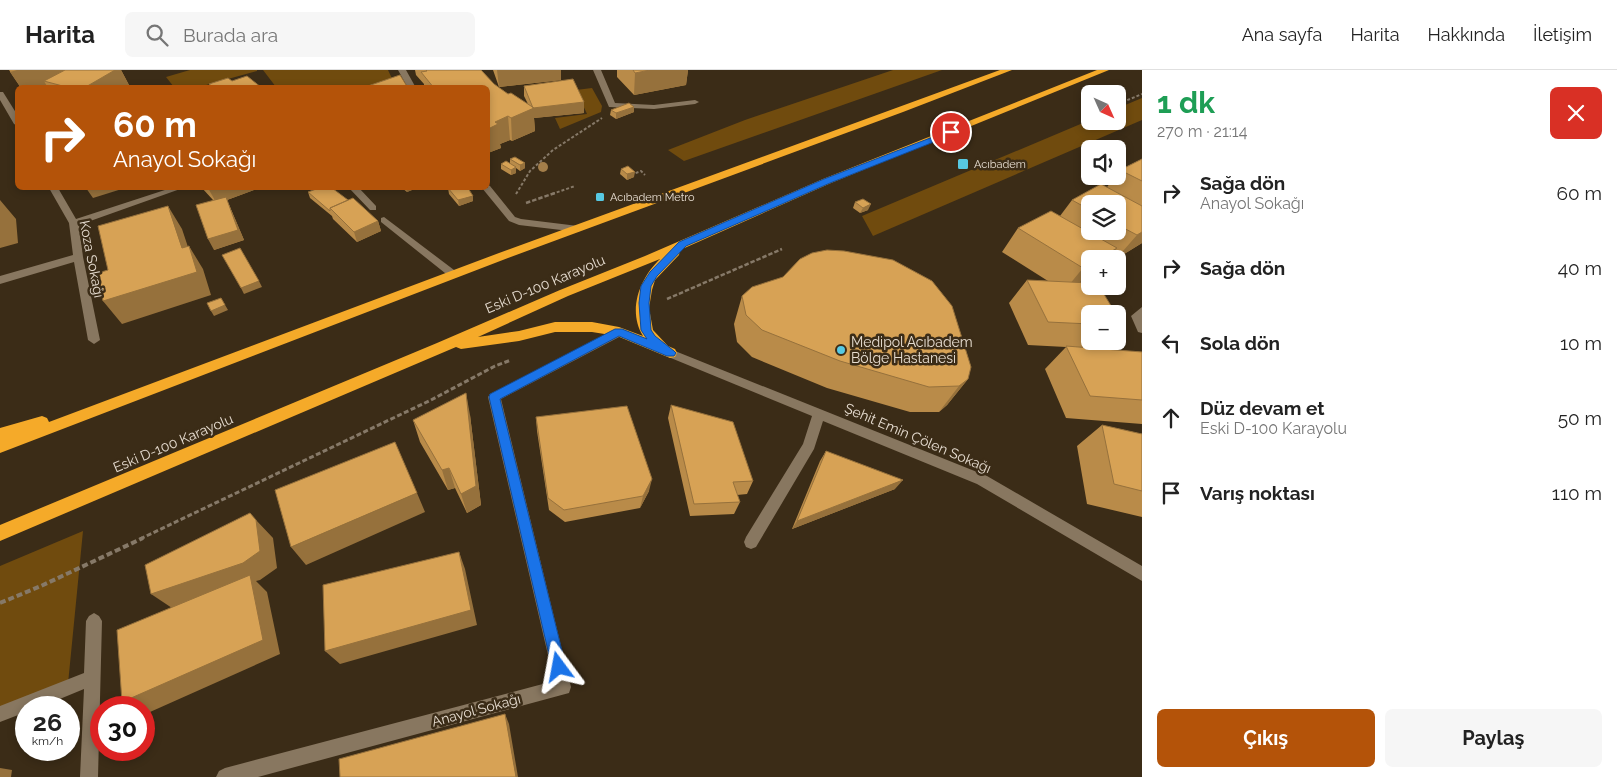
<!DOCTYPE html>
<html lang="tr">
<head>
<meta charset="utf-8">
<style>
  :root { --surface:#fff; --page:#f6f6f6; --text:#222; --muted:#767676; --line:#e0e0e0; --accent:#b45309 }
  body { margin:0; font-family:Raleway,sans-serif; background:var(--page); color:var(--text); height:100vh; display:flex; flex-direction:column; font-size:19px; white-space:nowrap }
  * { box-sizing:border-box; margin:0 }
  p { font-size:16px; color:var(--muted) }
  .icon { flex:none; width:28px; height:28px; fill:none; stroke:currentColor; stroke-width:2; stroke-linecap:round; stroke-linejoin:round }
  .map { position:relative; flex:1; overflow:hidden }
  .panel { display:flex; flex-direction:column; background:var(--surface); width:475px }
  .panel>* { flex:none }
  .banner { position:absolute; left:15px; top:15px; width:475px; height:105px; border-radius:8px; box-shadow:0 2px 8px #0003; background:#b45309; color:#fff; overflow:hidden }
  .needle { width:32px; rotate:135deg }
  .buttons { position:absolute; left:1081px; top:15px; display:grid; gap:10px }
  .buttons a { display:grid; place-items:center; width:45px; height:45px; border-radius:8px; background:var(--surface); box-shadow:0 2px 8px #0003; font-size:25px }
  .speed { position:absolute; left:15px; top:626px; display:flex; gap:10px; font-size:25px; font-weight:700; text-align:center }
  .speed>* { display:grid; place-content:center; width:65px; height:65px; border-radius:50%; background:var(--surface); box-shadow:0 2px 8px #0003; line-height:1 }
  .speed small { font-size:12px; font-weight:400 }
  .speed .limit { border:8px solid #d22; background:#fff; color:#111 }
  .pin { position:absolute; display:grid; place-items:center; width:42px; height:42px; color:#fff; margin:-21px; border:2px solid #fff; border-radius:50%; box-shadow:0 1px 5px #0007 }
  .me { position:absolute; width:55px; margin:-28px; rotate:347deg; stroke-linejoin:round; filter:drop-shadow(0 0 4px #0008) }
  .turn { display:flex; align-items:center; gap:18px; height:105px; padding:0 15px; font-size:22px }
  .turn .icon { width:65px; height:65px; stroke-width:2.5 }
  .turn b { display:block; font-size:35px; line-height:42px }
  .round { display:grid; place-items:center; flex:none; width:52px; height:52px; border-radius:8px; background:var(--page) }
  .summary { display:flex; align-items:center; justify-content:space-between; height:85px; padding:0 15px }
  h1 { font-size:30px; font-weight:700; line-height:38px; color:#1e9e55 }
  .cta { display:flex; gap:10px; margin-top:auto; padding:10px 15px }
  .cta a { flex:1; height:58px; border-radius:8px; background:var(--accent); color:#fff; font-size:20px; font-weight:700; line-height:58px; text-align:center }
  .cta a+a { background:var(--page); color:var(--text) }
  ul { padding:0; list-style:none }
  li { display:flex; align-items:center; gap:15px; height:75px; padding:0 15px }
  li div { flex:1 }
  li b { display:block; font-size:19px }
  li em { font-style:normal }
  header { display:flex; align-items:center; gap:30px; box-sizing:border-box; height:70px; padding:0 25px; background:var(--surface); border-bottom:1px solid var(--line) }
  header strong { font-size:24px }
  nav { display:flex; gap:28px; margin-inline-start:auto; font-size:18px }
  .search { width:350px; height:45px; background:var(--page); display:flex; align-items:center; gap:12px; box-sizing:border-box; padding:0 18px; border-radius:8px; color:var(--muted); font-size:19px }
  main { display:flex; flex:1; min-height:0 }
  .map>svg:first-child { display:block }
  .green { fill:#704b0e }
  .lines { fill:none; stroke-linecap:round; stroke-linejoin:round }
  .path-far3 { stroke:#867968; stroke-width:2; stroke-dasharray:3 2; stroke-linecap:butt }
  .path-far2 { stroke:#867968; stroke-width:2.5; stroke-dasharray:4.5 2; stroke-linecap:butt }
  .path-far1 { stroke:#867968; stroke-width:3; stroke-dasharray:5 2.5; stroke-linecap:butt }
  .path { stroke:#867968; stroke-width:4; stroke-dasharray:6 3; stroke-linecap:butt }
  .minor { fill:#887760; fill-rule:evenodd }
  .highway { fill:#f5aa29; fill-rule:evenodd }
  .tree { fill:#a37e4a }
  .wall { fill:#b98b49; fill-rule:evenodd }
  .shaded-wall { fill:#96713c }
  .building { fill:#d7a255; stroke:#96713c }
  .route { fill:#1a73e8; stroke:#114b97 }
  .poi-dot { fill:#57c9e2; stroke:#3b2c17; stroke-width:2 }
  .labels { text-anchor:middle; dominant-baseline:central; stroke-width:5; stroke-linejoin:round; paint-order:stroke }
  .far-poi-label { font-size:11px; fill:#e7ddd1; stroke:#3b2c17; text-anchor:start }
  .street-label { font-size:14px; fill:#e7ddd1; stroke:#3b2c17 }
  .poi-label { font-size:14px; fill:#e7ddd1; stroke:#3b2c17; text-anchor:start }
</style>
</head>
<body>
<header>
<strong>Harita</strong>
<div class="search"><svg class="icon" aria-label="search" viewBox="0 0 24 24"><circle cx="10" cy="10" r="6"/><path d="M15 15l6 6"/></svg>Burada ara</div>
<nav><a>Ana sayfa</a><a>Harita</a><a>Hakkında</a><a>İletişim</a></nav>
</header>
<main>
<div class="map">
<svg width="1142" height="707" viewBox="0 0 1142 707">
  <rect width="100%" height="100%" fill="#3b2c17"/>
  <!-- green -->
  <path class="green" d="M190,0H257V1L199,17H174L166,7Z
    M263,0H388L396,17H276Z
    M893,0H942L684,91L668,80L745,50Z
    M592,18L602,36L601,42L560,59L555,48L587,44L576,20Z
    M1142,28V50L873,166L862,146L1090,50L1118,51V38Z
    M83,461L67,624L0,649V496Z"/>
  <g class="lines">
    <!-- path-far3 -->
    <path class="path-far3" d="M1118,34L1142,24
      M631,105L641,101L645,105
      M516,124L530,101L553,80L602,48
      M552,124L575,116"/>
    <!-- path-far2 -->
    <path class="path-far2" d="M526,133L555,123
      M667,229L782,179"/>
    <!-- path-far1 -->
    <path class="path-far1" d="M140,469L431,330L495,296L511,290"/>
    <!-- path -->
    <path class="path" d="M0,533L41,516L143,468"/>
    <!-- minor -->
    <path class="minor" d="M398,0H406L416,18H408Z
      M593,0H601L615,33L654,35L695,30L699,32L695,34L654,39L609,37Z
      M0,22H3L18,46V56L14,54L0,30Z
      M488,115L490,116L515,147L521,149L578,156L583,159L578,162L519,155L509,151L482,118H488Z
      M49,118H58L76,149L171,118H183L79,155L83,187L100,270L94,274L88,270L74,192L0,214V206L73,185L69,153Z
      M349,118H359L376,136V140H370Z
      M384,147L458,203L459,205L458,207H450L381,152V148Z
      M1142,237V263L1138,262L1131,246Z
      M619,258L625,262L623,265L501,329L571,617L569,623L258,707H216L219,701L225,698L554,611L488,327L490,324Z
      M670,279L987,406L1142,496V511L977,414L823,351L814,379L756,477L751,479L746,477L744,472L746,467L803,374L812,346L666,286L664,283L666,280Z
      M94,543L99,546L102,551L98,707H80L84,619L38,638H26V642L0,652V636L84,603L86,551L89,546Z"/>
    <!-- highway -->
    <path class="highway" d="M1000,0H1012L903,42L508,188L0,383V370L3,369L0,370V358L42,346L47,348L49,352L499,183Z
      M1097,0H1109L831,113L680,180L679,185L655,210L652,220L649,238L653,260L668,276L675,279L677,283L675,287L670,288L617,266L592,262H555L519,271L461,279L456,277L0,471V455L437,273L560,220L645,186L823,109ZM660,189C640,208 627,240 643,266L619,257L592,252H555L519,261L478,267L568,226Z"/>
  </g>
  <!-- trees -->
  <circle class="tree" cx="543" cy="97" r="5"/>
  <!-- wall -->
  <path class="wall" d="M9,0H121L129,15L126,18H21Z
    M415,0H481L494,14L508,24L528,34L524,26V16L584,32V43L534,48L535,61L512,71L510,70L500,74L501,78L488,83V18H424V14L416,5Z
    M493,0H561V10L499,17Z
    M617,0H688L686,15L634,25L617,7Z
    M634,37V42L616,49L610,45L611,40Z
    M510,89L525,98L520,101L516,98V103L511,105L501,99V94H510Z
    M1142,89V173L1116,189L1110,186L1108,189H1090V206L1078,213L1090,244V271H1108L1100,279L1142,282V354L1066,348L1045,299L1066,277L1028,275L1009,233L1027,210L1048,211L1002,182L1018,158L1060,146L1072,130L1107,117L1116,106H1118V104L1120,100ZM1090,134H1118V161H1090Z
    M621,99L634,107L627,110L620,104Z
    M202,118H259L227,130L244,170L214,180L213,130Z
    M402,118H417L407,122Z
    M448,118L473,131L459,136L449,124Z
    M308,122L348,130L378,151L381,161L357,172L333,149L332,146L310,128Z
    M855,132L868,140L860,143L853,138Z
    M783,207L968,309L947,335L939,342H910L827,318L752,287L737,272L734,254L742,226Z
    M1118,247L1123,256L1118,262Z
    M671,335L753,411L747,424L737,425L740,432L734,444L690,446L668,348Z
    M470,345L481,435L467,443L455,418L448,420L420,372L413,350Z
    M536,347L649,421L640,438L565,452L549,440L537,361Z
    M1102,355L1142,364V447L1087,434L1077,376Z
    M826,381L895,419L792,459L820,391Z"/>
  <!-- shaded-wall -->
  <path class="shaded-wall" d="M17,0H85L44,11L48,18H21L10,2Z
    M115,0H121L129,15L126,18H84Z
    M497,0H561V10L499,17Z
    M650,0H688L686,15L634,25L635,3Z
    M584,32V43L534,48L535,61L512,71L511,48L533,38Z
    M634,37V42L616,49V43Z
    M508,46L510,70L500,74L501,78L488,83V59L495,52Z
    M525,93V98L520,101V95Z
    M516,97V103L511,105V100Z
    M635,102L634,107L627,110V104Z
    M86,118H125L93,128Z
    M208,118H259L227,130L244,170L214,180L208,169L217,134Z
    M406,118H417L407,122Z
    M473,126V131L459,136L458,130Z
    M0,130L16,149L18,173L0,178Z
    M871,134L868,140L860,143L863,138Z
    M168,136L182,159L196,201L182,178Z
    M378,151L381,161L357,172L354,162Z
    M1142,162V173L1116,189L1137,165Z
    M189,176L203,199L211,225L122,254L103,231Z
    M1117,178L1108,189H1099Z
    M1090,194V206L1064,221L1083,198Z
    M259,211L262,217L244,224L241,218Z
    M221,228L228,240L214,246L211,241Z
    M968,309L947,335L939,342L959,316Z
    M466,323L470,345L481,435L467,443L461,424Z
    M449,398L455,418L448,420L442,400Z
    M652,409L649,421L640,438L643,426Z
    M903,410L895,419L792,459L797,451Z
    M417,423L425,442L306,495L291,477Z
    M256,450L273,468L277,498L260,510L256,511L267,522L280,584L150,642L144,640V638H137L122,632L175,540L151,524Z
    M459,482L465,499L477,555L340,594L325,581Z
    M505,644L509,654L518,707H516Z
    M0,698L12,700L11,707H0Z"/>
  <!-- building -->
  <path class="building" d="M65,0H115L84,18H70L44,11Z
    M426,0H481L494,14L508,24L511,23L534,38L511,48L508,46L495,52L498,54L488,59V31H489H488V18H434L421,2L427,1Z
    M633,0H650L635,3Z
    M400,5L408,18H362Z
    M247,6L262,18H212L213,17L209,14L228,8L232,11Z
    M573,9L584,32L533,38L524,16Z
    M629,33L634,37L616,43L611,40Z
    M515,87L525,93L520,95L510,89Z
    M1142,89V111L1120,100Z
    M506,91L516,97L511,100L501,94Z
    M628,96L635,102L627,104L621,99Z
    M1101,114L1142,136V162L1137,165L1118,155V134H1090V140L1072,130Z
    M319,118H332L348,130L330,138V141L308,122Z
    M448,118H468L473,126L458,130Z
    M226,127L238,160L208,169L196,135Z
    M353,128L378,151L354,162L330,138Z
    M863,129L871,134L863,138L855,132Z
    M168,136L182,178L189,176L197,202L103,231L98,203L108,200L98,156Z
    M1051,141L1117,178L1099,189H1090V194L1083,198L1018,158Z
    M240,178L259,211L241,218L222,185Z
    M827,180L844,181L893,190L932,211L952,236L971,297L968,309L959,316L929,317L840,291L762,260L746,245L742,226L752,217L783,207L800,189L812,183Z
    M1027,210L1090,213V216H1099L1116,244H1090V254L1048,252Z
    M221,228L225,235L211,241L207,233Z
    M1118,247L1123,256H1118Z
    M1066,276L1142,282V330L1090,326Z
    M466,323L476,416L461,424L449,398L442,400L413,350Z
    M671,335L733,352L753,411L733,412L740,432L694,434Z
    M627,336L652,409L643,426L564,440L548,428L536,347Z
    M1102,355L1142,364V421L1114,414Z
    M395,372L417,423L291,477L275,420Z
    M826,381L903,410L797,451Z
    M250,443L256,450L260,481L243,493L151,524L145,495Z
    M459,482L471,540L325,581L323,515Z
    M250,505L263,570L122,632L117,560Z
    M505,644L516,707H340L339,689Z"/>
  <!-- route -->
  <path class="route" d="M951,60L955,62L954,64L830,113L686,176L657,206L651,216L649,233L651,260L655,266L674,281L676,283L674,286H667L619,266L500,329L566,597L564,602L559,605L553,602L489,327L490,324L615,259H622L647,269L641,260L639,233L641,216L650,202L679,172L824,109Z"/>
  <!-- markers -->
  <g class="poi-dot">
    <rect x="957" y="88" width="12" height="12" rx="2.5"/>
    <rect x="595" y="122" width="10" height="10" rx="2.5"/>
    <circle cx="841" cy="280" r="5"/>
  </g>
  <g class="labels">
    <!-- far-poi labels -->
    <g class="far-poi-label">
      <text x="974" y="94">Acıbadem</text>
      <text x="610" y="127">Acıbadem Metro</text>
    </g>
    <!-- street labels -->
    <g class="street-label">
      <text transform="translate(92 189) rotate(79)">Koza Sokağı</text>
      <text transform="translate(545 214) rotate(-23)">Eski D-100 Karayolu</text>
      <text transform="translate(918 368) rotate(23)">Şehit Emin Çölen Sokağı</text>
      <text transform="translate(173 373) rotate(-23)">Eski D-100 Karayolu</text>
      <text transform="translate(476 640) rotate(-15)">Anayol Sokağı</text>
    </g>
    <!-- poi labels -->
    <g class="poi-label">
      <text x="851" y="272">Medipol Acıbadem<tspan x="851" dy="16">Bölge Hastanesi</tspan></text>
    </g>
  </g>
</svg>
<div class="buttons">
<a><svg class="needle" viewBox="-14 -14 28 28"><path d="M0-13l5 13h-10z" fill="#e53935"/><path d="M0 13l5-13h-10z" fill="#767676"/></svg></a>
<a><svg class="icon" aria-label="sound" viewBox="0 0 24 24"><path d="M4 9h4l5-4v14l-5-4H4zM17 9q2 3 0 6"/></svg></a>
<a><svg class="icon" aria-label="layers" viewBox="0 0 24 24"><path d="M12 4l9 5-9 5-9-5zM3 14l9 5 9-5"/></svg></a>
<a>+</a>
<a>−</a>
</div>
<div class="speed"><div>26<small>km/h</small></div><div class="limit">30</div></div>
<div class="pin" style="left:951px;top:62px;background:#d93025"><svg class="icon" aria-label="arrive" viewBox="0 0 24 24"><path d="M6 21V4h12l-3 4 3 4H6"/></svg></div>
<svg class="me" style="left:559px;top:597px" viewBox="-20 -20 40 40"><path d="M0-17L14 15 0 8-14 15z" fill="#1a73e8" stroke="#fff" stroke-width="4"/></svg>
<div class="banner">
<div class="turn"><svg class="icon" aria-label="right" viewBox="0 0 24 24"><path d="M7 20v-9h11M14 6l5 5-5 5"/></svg><div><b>60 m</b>Anayol Sokağı</div></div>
</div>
</div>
<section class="panel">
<div class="summary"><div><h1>1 dk</h1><p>270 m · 21:14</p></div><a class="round" style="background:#d93025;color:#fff"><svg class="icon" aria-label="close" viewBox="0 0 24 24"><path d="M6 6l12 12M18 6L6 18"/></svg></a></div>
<ul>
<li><svg class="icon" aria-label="right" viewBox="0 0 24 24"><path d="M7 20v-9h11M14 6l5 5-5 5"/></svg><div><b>Sağa dön</b><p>Anayol Sokağı</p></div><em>60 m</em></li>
<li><svg class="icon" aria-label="right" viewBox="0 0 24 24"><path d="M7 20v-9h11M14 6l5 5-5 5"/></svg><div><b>Sağa dön</b></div><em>40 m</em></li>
<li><svg class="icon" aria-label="left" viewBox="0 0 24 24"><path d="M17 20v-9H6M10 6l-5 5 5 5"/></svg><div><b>Sola dön</b></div><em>10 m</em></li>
<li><svg class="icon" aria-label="ahead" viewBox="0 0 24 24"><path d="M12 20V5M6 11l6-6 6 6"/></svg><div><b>Düz devam et</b><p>Eski D-100 Karayolu</p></div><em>50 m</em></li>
<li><svg class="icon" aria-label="arrive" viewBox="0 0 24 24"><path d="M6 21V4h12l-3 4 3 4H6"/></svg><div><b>Varış noktası</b></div><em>110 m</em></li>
</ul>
<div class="cta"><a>Çıkış</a><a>Paylaş</a></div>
</section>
</main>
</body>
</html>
